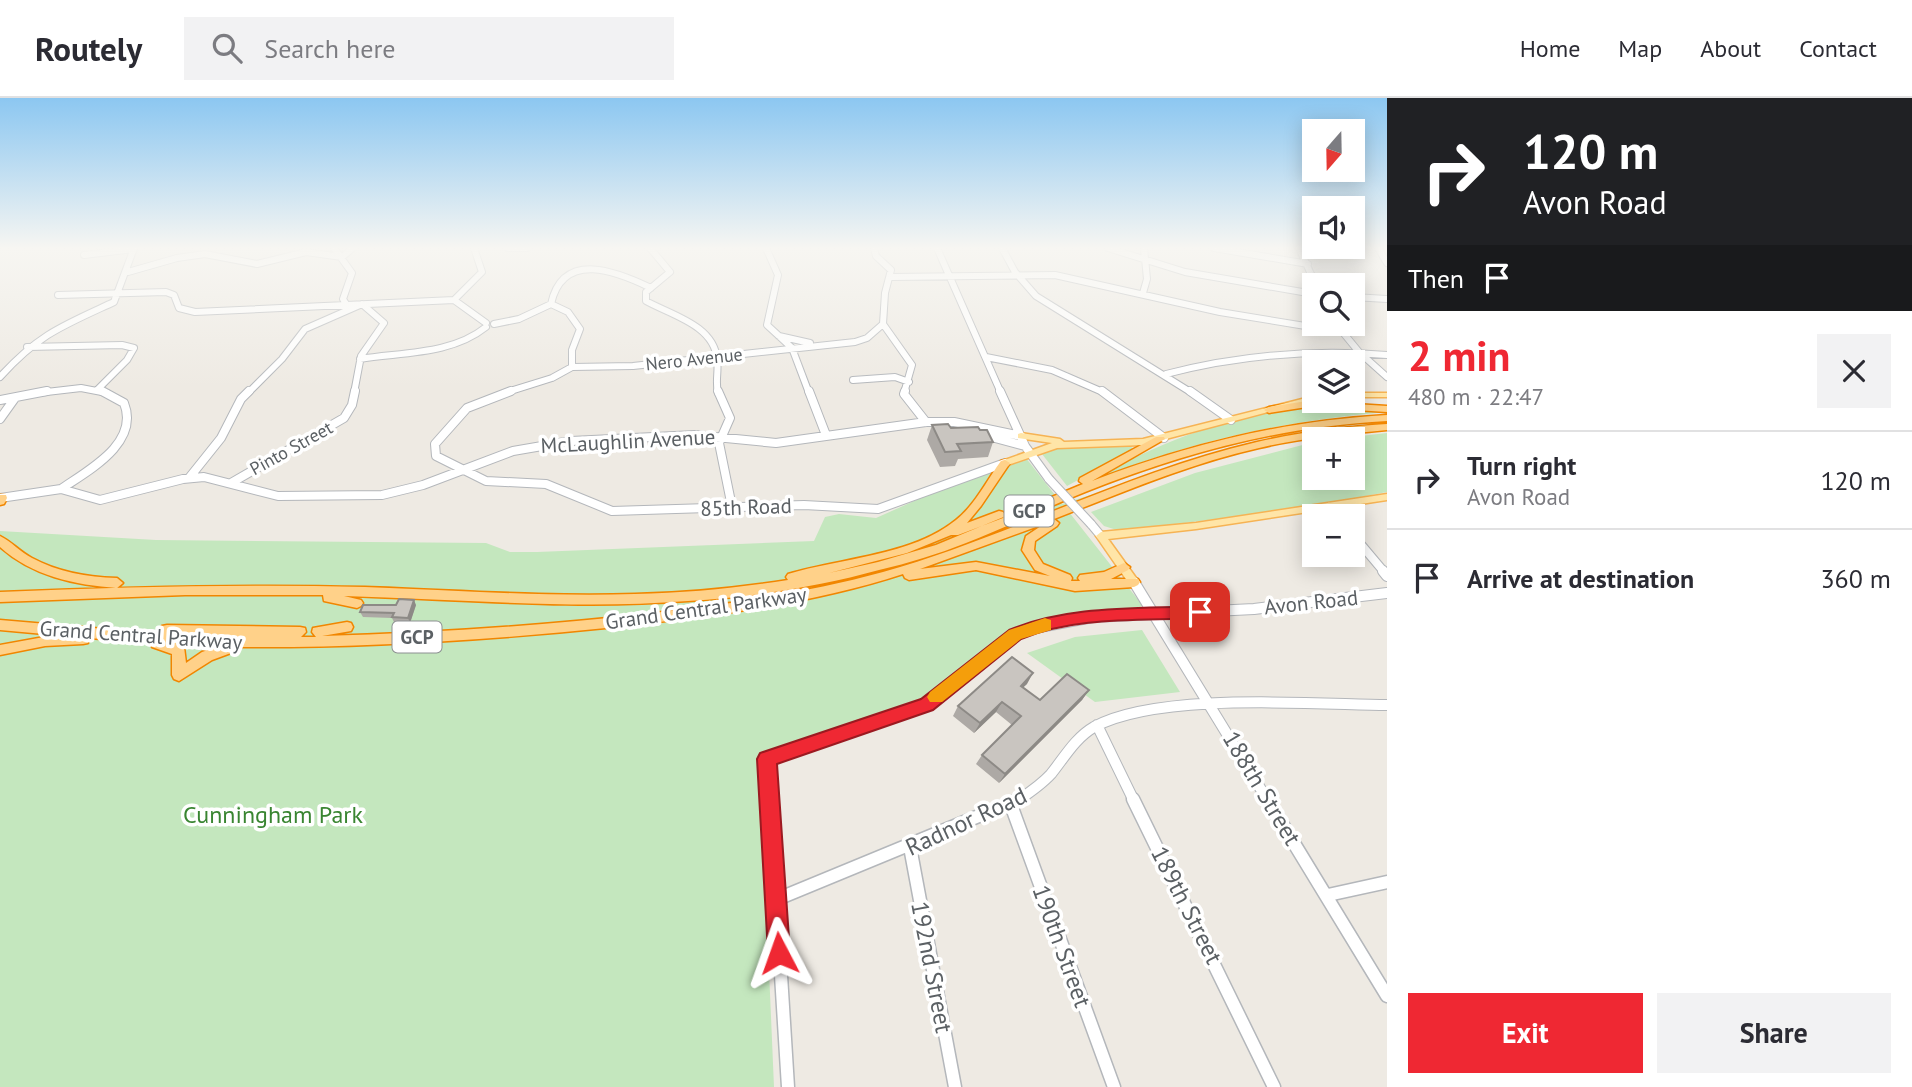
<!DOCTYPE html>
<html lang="en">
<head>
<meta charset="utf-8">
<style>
  :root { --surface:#fff; --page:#f2f2f3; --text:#2b2b33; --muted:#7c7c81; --line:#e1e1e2; --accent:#ef2833 }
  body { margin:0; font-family:"PT Sans",sans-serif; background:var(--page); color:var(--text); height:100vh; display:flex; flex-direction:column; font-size:26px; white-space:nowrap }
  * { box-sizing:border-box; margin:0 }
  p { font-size:23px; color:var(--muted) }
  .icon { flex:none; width:38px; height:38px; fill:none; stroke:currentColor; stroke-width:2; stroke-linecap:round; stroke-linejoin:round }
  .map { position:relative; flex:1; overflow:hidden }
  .drawer { display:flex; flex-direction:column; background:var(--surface); width:525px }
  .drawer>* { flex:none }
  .banner { background:#202124; color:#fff; overflow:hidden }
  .needle { width:46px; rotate:200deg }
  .controls { position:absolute; left:1302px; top:21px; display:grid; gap:14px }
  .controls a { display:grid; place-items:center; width:63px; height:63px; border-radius:0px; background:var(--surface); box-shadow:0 4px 18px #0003; font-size:35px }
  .pin { position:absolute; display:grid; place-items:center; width:60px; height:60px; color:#fff; margin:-30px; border-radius:14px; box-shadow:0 4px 10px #0006 }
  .me { position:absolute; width:77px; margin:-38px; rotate:356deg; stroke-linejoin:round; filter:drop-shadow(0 0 5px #0008) }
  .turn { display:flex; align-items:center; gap:24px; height:147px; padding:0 21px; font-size:32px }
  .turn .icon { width:91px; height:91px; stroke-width:2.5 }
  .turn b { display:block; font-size:49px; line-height:60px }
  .then { display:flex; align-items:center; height:66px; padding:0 21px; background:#0003; gap:14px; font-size:26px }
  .round { display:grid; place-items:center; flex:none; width:74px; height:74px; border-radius:0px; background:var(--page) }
  .head { display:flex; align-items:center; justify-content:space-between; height:119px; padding:0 21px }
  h1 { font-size:42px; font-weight:700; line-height:52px; color:var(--accent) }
  .action { display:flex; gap:14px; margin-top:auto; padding:14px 21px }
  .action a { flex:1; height:80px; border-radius:0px; background:var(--accent); color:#fff; font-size:28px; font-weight:700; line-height:80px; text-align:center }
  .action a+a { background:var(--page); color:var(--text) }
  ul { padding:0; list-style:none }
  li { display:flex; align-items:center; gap:21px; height:98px; padding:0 21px; border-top:2px solid var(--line) }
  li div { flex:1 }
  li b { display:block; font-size:26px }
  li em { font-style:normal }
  header { display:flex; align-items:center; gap:42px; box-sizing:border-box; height:98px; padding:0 35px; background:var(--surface); border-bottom:2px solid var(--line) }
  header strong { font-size:33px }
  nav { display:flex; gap:38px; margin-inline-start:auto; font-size:24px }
  .search { width:490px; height:63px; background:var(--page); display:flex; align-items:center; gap:18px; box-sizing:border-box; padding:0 24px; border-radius:0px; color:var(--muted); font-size:26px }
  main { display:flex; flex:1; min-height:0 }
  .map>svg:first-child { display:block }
  .green { fill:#c4e7be }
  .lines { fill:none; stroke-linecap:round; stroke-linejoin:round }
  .minor-far3-casing { stroke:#b4b7bb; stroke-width:8 }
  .minor-far2-casing { stroke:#b4b7bb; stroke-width:10 }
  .minor-far1-casing { stroke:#b4b7bb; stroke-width:12 }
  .minor-casing { stroke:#b4b7bb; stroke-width:15 }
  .major-casing { stroke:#f6b354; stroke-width:3 }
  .highway-casing { stroke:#f18600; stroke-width:3 }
  .minor-far3 { stroke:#fff; stroke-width:6 }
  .minor-far2 { stroke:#fff; stroke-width:8 }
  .minor-far1 { stroke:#fff; stroke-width:10 }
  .minor { stroke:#fff; stroke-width:12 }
  .major { fill:#ffe5a7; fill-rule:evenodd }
  .highway { fill:#ffd189; fill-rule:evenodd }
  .minor-bridge-casing { stroke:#b4b7bb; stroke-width:10; stroke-linecap:butt }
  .minor-bridge { stroke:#fff; stroke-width:8 }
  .wall { fill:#ada9a5 }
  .shaded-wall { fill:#8d8a86 }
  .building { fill:#c9c5c0; stroke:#8d8a86; stroke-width:2 }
  .route { fill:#ef2833; stroke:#9b1a21; stroke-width:2 }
  .slow { fill:#f59e0b }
  .labels { text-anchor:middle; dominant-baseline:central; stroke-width:7; stroke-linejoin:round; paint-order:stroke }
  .far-street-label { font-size:18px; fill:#5b6064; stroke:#fff }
  .shield { fill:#fff; stroke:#8c9092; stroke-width:2 }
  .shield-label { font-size:19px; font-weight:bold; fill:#5b6064 }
  .street-label { font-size:21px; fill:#5b6064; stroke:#fff }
  .near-street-label { font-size:24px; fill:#5b6064; stroke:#fff }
  .near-park-label { font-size:24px; fill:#398531; stroke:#fff }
</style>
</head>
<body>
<header>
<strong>Routely</strong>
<div class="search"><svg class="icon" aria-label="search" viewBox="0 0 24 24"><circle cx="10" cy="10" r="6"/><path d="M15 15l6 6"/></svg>Search here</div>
<nav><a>Home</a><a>Map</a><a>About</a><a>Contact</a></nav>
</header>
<main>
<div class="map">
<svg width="1387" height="989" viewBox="0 0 1387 989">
  <rect width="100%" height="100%" fill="#eeeae3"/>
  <!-- green -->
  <path class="green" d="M1314,307L1387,314C1275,324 1188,344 1084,386C1157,345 1229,316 1314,307Z
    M1387,335V394L1297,411L1120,433L1104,428L1091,414L1195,375L1314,344V380H1353V341H1333Z
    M1057,348L1131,349L1135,351L1067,388L1042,356Z
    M1022,355L1062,406L1100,394L1065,409L1143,508L1030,535L990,557L924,609L760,661L774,989H0V433L156,442L486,445L510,454H537L814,443L825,419L839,416L876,420Z
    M1142,532L1180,594L1095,604L1027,555L1075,539Z"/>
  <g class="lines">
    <defs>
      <path id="minor-far3" d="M334,150L352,175L343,201L346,206
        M508,150H527
        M650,150L670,174L646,194V203C671,217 714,227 717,261C719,273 715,283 718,295
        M766,150L778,177L767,227L792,250L809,295
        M874,150L876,158L891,172L885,195L883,226L912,267L904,295
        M937,150L1001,295
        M1002,150L1015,174L1036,198L1192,295
        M1108,150L1185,174L1314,196
        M1214,150L1308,166
        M1299,150L1316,187
        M1378,150L1387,165
        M84,157L134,151
        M128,174L177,160L205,156L257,166L306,154L342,159L353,150
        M891,179L1055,177L1220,214L1342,234
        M1143,195L1147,181L1144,150
        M58,197L166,194L174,197L179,210L195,214L454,202L486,225
        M1353,199L1387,201
        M454,202L482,174L474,150
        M551,206C563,151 618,174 651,190
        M551,206L568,214L580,231L572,252V269
        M494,226L519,221L551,206
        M1336,226L1359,254L1387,279
        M779,238L810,245
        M27,249L122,247L134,250L127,262L98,291
        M986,259L1052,272L1105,295
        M360,261C402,254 451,257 486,229
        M572,269L633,268L855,244L867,240L883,226
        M1166,276C1239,257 1312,251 1387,257
        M0,279C39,236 62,228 114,204L134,150
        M853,282L895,279L909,284
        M38,295L81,290L107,295
        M248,295L282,261L305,231L362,206L384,225L361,258L354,295
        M504,295L552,280L572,269"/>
      <path id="minor-far2" d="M511,293L467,310L435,346L436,358L486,383L546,386L612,413L804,407L878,411L1005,365
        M718,293L730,320L719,345L732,409
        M809,293L826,337
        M905,293L904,296L926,324
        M1000,293L1025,348L1049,381
        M1102,293L1164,340
        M1190,293L1231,322
        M0,302L47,293
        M0,321L15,300
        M980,336L1025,348
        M189,380L221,340L241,301L249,293
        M231,385L344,320L352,307L355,293
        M61,391C89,372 140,345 124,305L102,293
        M0,400L61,391L100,402L183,381L204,379L278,398L382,397L423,387L513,353L571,343L695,337L776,345L926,324H954L1021,338
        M1329,409L1337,418
        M1091,426L1101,438
        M1353,437L1385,475"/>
      <path id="minor-far1" d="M1383,473L1387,478
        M1134,484L1268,703
        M1097,627L1134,703
        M770,703L767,661L927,607L1015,537L1034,530L1093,519L1254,511L1387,495
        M1017,703C1029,695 1041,687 1051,676C1064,660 1075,640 1094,629C1158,594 1312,606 1387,607"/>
      <path id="minor" d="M770,701L788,989
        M1133,701L1274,989
        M1267,701L1387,898
        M1011,707L1114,989
        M910,749L955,989
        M1328,797L1387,784
        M775,802L1020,701"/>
      <path id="major" d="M1353,295H1387V299H1353Z
        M1314,298V302L1143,347L1057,350L1005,368L1001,365L1002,363L1052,345L1018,340V336L1021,335L1060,341L1064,344L1143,341Z
        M1387,396V402L1196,431L1108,441L1139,484L1134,488L1130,487L1096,438L1101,434L1196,425Z"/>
      <path id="highway" d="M1307,303L1387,308V314L1307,309L1269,315L1264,312L1269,309Z
        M1387,317V323C1279,329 1186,354 1085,394C1045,410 1007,429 966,445C938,456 909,465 879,472C817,489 753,499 688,503C574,512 459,501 344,498L361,502L363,505L361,508L357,510L324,503L323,497H185L0,504V494C122,489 243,486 365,489C455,492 545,499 635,496C687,495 737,490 788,482L786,479L788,476C840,460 912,458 956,422C975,407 987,382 1001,363L1005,362L1010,365L981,408L967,425L999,413L1003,414L1005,417L1003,420L958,437H951L907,455L829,475L878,464L936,447L1083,386L1079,383L1080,380L1156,339H1164L1165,341L1092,383C1189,346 1283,323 1387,317Z
        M1387,326V332C1344,336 1301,340 1259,350C1188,366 1121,395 1054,421L1059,425L1057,428L1035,443L1034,452L1043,466L1070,477L1072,480L1071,483H1080L1078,480L1080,477L1104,474L1124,465L1130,469L1128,472L1111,481H1138L1140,484L1138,487L1134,489L1075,493L976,472L909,482L905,480L903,476C811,506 713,518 616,529C491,542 366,550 240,549L239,552L212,562L179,583L174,581L172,577V556L152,549L151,545L89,540L88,545L83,546L45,548L0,557V547L55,537L0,532V522L163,536L161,532L162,528L167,527L300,529L305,530L306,534L301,539H316L312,534L313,530L347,524L351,525L353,529L351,533L322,538C430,535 538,528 645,516C725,507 806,495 883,474C1010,438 1128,374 1257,344C1300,334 1343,329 1387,326ZM1044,426L1026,438L1022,452L1035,472L1050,478L976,464L920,471ZM178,547L217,549L202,554L186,565L184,549Z
        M0,397H6L7,400L4,406L0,407Z
        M0,438C11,443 20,454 32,460C58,474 87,479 117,480L123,485L117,490C75,487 32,478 0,449Z"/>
    </defs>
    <!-- minor-far3 casing -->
    <use href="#minor-far3" class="minor-far3-casing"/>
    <!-- minor-far2 casing -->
    <use href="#minor-far2" class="minor-far2-casing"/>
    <!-- minor-far1 casing -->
    <use href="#minor-far1" class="minor-far1-casing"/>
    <!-- minor casing -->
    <use href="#minor" class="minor-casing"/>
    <!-- major casing -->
    <use href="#major" class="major-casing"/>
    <!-- highway casing -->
    <use href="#highway" class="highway-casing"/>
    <!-- minor-far3 -->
    <use href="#minor-far3" class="minor-far3"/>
    <!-- minor-far2 -->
    <use href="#minor-far2" class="minor-far2"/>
    <!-- minor-far1 -->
    <use href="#minor-far1" class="minor-far1"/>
    <!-- minor -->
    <use href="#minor" class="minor"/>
    <!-- major -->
    <use href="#major" class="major"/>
    <!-- highway -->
    <use href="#highway" class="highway"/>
    <defs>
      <path id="minor-bridge" d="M1049,381L1091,426"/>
    </defs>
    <!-- minor-bridge casing -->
    <use href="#minor-bridge" class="minor-bridge-casing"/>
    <!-- minor-bridge -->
    <use href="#minor-bridge" class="minor-bridge"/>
  </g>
  <!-- wall -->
  <path class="wall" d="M932,327L951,330L980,332L993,344L988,359L958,361L955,368L940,369L927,342Z
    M396,507H416L410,525L394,524L392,520L363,519L360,514Z
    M1027,586L1023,589L1040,602L1089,592L1082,602L999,685L976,666L982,657L1012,627L996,614L974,635L953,618L958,608Z"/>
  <!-- shaded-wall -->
  <path class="shaded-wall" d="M414,502L416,507L410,525L408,520Z
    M1033,575L1027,586L1014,598L1021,588Z
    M1089,592L1082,602L999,685L1005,676Z
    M1002,604L996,614L974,635L980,625Z"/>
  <!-- building -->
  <path class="building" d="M948,326L951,330L978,329L980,332H987L993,344L957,346L961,353L945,354L932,327Z
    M399,501L414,502L408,520L392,519L394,515L360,514L363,507H396Z
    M1012,559L1033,575L1021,588L1040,602L1067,576L1089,592L1005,676L982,657L1021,618L1002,604L980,625L958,608Z"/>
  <!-- sky -->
  <linearGradient id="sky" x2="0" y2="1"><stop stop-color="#8cc7f1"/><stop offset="0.52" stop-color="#f7f6f2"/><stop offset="1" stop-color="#f7f6f2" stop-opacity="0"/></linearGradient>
  <rect width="1387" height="289" fill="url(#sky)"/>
  <!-- route -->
  <path class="route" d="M1200,508L1208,514L1200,520C1142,523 1075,518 1021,541L933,612L777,666L790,855L787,863L779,866L771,863L768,855L757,661L760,655L921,601L1009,532C1069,507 1137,511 1200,508Z"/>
  <!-- slow -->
  <path class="slow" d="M1045,520L1051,522V532L1021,541L942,604H930L927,599L930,594L1009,532Z"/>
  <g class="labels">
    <!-- far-street labels -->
    <g class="far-street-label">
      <text transform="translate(694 261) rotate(-6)">Nero Avenue</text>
      <text transform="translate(291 350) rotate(-29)">Pinto Street</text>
    </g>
    <!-- shield labels -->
    <g class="shield">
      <rect x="1004.5" y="397.5" width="49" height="31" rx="5"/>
      <rect x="392.5" y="523.5" width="49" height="31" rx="5"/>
    </g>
    <g class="shield-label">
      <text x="1029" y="413">GCP</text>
      <text x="417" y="539">GCP</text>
    </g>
    <!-- street labels -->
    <g class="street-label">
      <text transform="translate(628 343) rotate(-3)">McLaughlin Avenue</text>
      <text transform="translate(746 409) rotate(-2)">85th Road</text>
      <text transform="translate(1311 504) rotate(-6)">Avon Road</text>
      <text transform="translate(706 510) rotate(-8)">Grand Central Parkway</text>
      <text transform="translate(141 537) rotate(4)">Grand Central Parkway</text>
    </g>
    <!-- near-street labels -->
    <g class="near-street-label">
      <text transform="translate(1262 690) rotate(59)">188th Street</text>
      <text transform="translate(966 723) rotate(-25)">Radnor Road</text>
      <text transform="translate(1187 807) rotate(63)">189th Street</text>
      <text transform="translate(1062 848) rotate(70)">190th Street</text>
      <text transform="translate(932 869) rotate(79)">192nd Street</text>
    </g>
    <!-- near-park labels -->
    <g class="near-park-label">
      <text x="273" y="716">Cunningham Park</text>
    </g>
  </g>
</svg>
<div class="controls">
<a><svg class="needle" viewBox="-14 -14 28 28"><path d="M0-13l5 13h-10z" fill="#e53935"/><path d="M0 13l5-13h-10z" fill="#7c7c81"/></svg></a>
<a><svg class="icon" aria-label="sound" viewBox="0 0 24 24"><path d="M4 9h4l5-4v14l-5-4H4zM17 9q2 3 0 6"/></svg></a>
<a><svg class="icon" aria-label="search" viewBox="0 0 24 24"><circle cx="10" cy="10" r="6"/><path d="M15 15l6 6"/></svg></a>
<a><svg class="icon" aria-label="layers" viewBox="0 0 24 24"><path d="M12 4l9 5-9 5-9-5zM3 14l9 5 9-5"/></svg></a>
<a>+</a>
<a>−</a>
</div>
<div class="pin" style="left:1200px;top:514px;background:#d93025"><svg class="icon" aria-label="arrive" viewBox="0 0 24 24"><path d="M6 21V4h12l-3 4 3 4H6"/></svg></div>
<svg class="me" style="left:779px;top:855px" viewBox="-20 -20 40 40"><path d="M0-17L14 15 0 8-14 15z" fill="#ef2833" stroke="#fff" stroke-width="4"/></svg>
</div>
<section class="drawer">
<div class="banner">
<div class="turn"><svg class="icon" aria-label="right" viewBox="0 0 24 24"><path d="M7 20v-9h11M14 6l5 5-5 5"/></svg><div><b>120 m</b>Avon Road</div></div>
<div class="then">Then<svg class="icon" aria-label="arrive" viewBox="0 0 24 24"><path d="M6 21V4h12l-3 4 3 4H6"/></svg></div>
</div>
<div class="head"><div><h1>2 min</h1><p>480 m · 22:47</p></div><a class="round"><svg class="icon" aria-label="close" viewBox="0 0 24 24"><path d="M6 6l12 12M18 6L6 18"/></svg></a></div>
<ul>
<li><svg class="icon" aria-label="right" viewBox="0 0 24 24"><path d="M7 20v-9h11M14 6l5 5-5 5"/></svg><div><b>Turn right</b><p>Avon Road</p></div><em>120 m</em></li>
<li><svg class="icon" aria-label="arrive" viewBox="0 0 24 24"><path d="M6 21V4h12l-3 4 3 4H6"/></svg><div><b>Arrive at destination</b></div><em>360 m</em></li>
</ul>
<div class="action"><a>Exit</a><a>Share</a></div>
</section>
</main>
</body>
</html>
